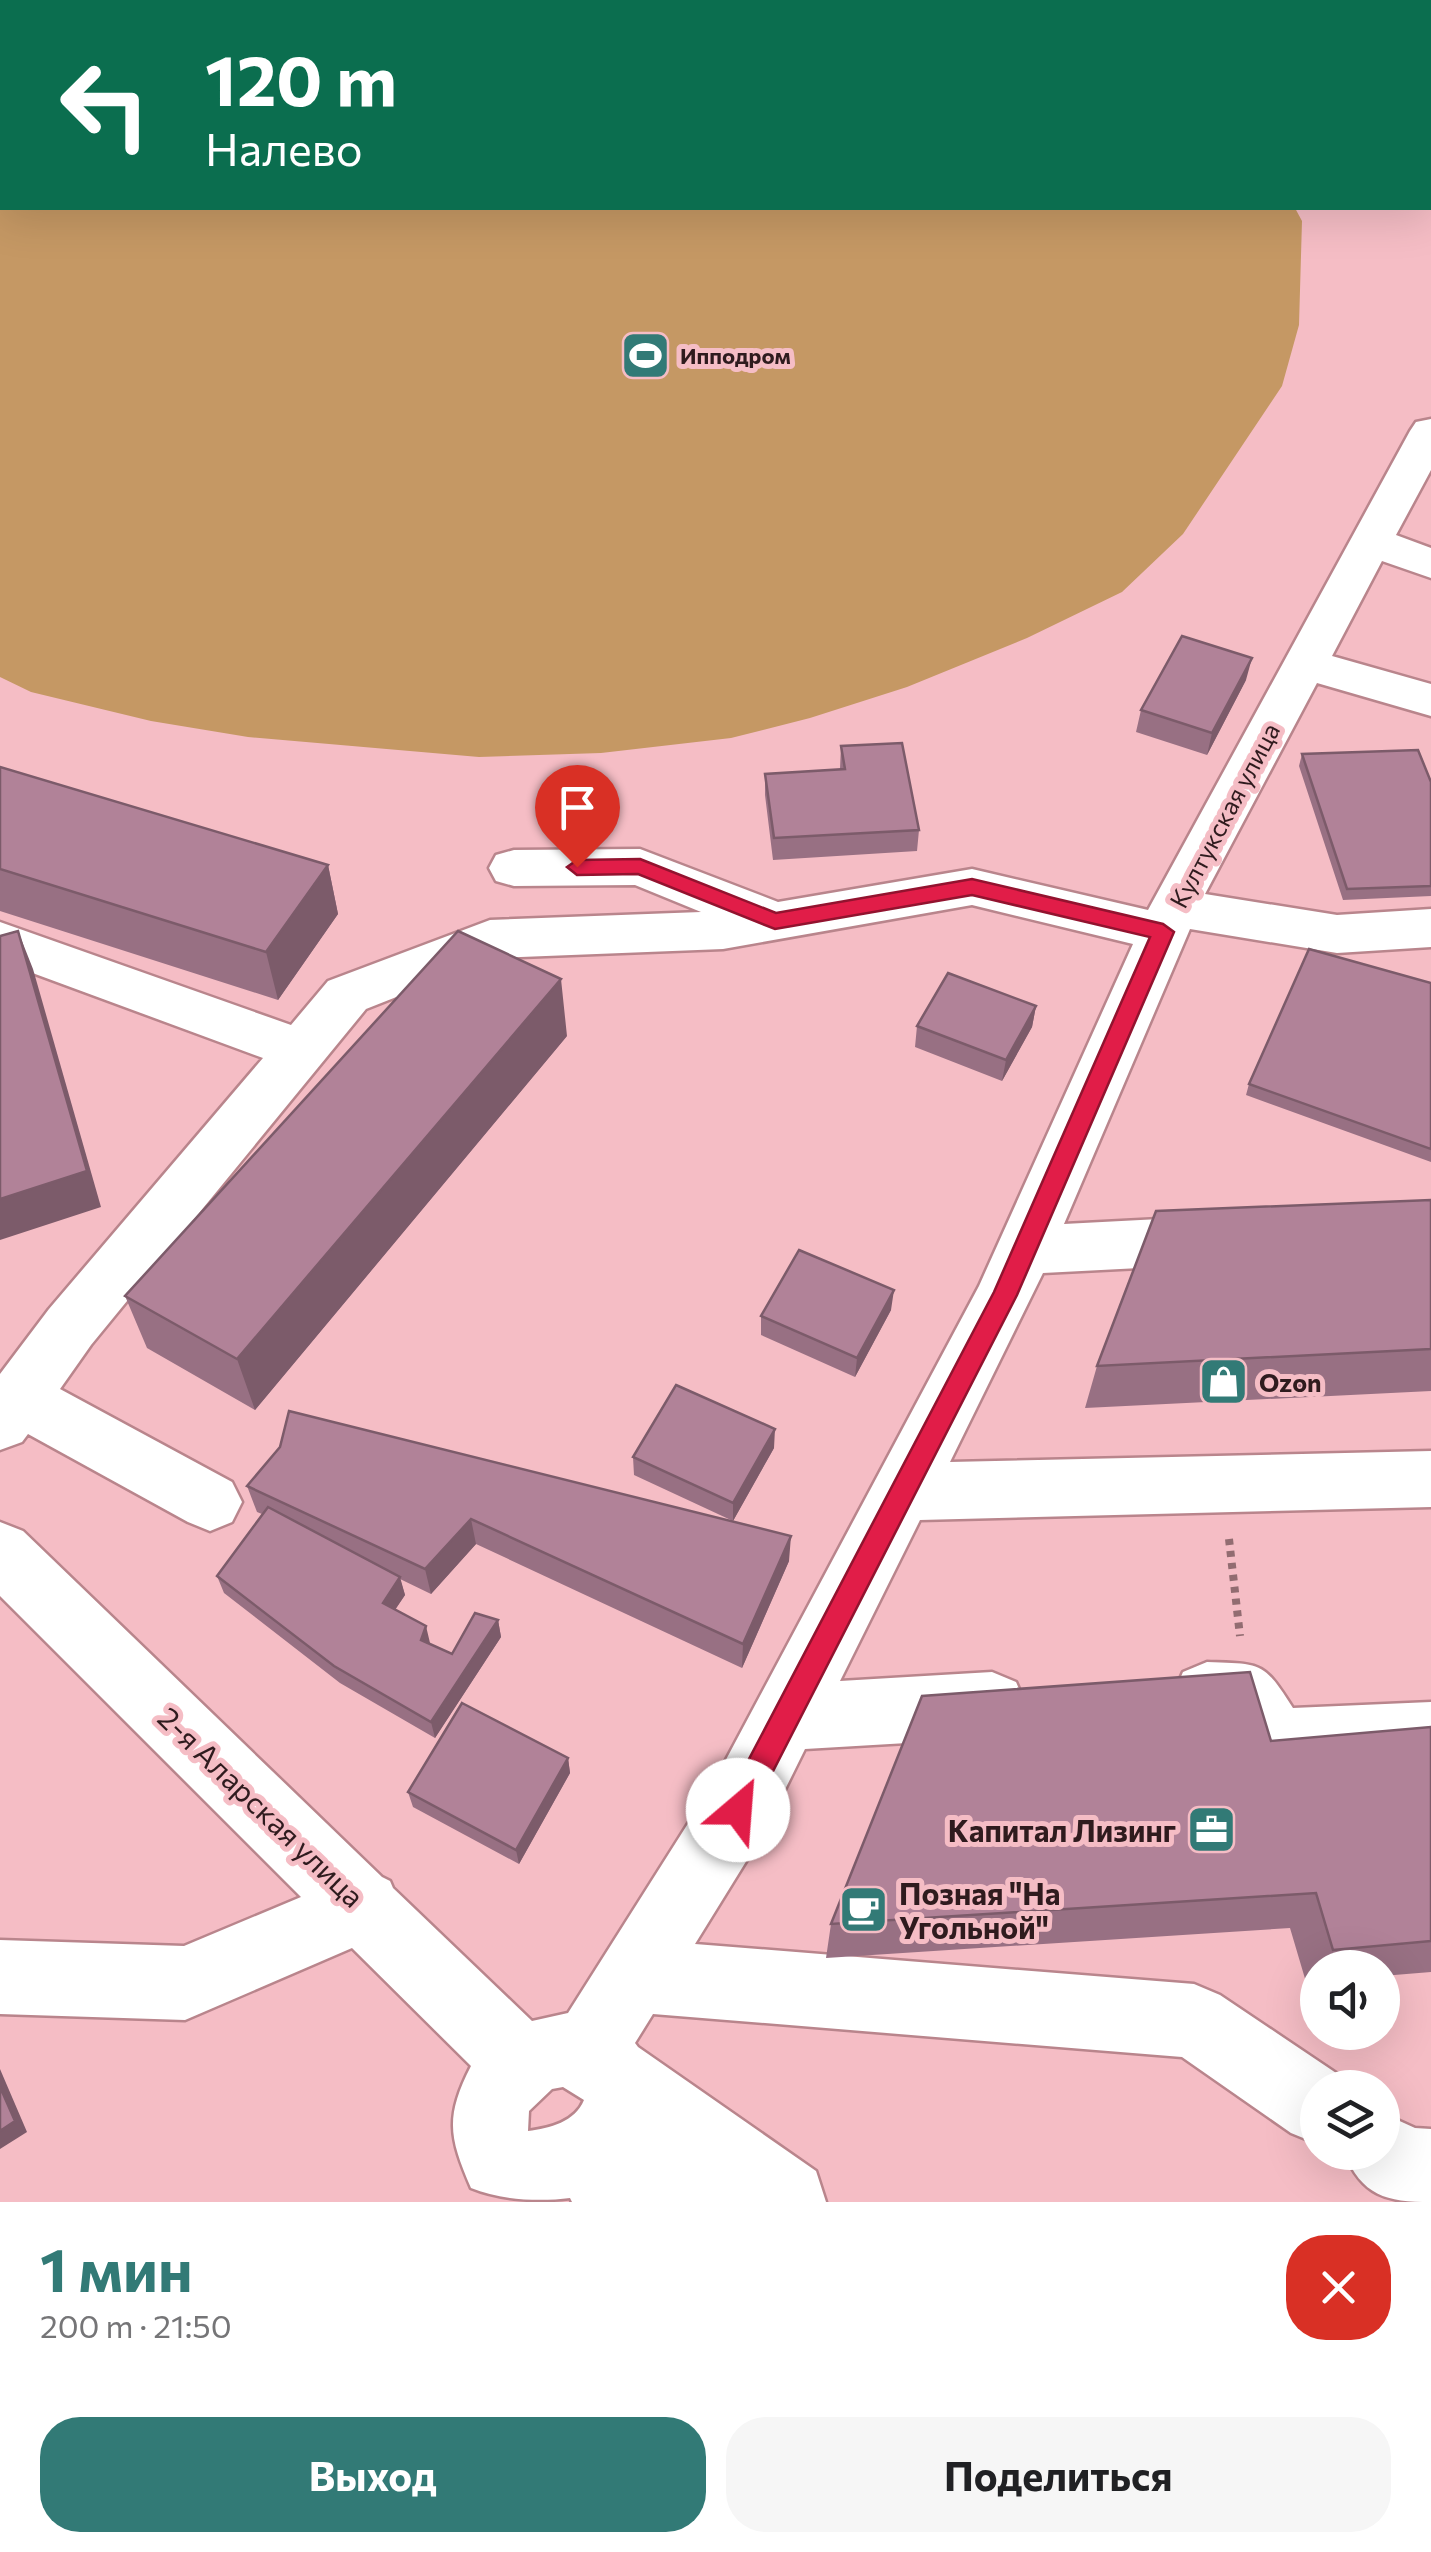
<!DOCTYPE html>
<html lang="ru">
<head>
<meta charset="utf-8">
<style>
  :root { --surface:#fff; --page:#f6f6f6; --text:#202124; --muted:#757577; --accent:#327a76 }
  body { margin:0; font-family:Commissioner,sans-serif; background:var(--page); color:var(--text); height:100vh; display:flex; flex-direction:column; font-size:38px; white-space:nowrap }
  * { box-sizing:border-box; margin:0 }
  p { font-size:32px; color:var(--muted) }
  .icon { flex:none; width:55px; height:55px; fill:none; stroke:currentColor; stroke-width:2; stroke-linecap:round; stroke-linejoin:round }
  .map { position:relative; height:2202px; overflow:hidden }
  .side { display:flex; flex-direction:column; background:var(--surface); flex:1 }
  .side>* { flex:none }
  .guide { position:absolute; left:0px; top:0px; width:1432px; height:210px; box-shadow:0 10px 40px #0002; background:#0b6e4f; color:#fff; overflow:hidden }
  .fabs { position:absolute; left:1300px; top:1950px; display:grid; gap:20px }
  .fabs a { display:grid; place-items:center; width:100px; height:100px; border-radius:50%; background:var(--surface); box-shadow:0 10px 40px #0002; font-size:50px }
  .pin { position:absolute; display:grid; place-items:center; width:85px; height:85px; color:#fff; margin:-102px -42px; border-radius:50% 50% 50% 0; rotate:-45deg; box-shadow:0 0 10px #0007 }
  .pin .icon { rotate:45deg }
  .me { position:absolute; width:110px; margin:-55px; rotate:27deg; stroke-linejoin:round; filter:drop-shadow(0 0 8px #0008) }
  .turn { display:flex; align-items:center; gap:35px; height:210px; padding:0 40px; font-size:45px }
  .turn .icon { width:130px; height:130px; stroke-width:2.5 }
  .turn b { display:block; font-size:70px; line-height:85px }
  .round { display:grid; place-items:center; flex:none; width:105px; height:105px; border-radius:40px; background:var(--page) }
  .overview { display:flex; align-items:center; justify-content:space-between; height:170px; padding:0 40px }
  h1 { font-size:60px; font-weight:700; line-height:75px; color:var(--accent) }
  .button { display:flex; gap:20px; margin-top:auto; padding:20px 40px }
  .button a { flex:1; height:115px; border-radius:40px; background:var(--accent); color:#fff; font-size:40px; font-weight:700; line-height:115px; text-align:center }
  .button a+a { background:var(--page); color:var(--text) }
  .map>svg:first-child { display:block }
  .green { fill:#c59864 }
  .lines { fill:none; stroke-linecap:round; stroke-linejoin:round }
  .minor-casing { stroke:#b9858c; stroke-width:5 }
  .path { stroke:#926c71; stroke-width:8; stroke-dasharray:6 6; stroke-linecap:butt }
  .minor { fill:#fff; fill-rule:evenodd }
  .wall { fill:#987083 }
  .shaded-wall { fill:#7c5b6a }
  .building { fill:#b18298; stroke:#7c5b6a; stroke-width:2.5 }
  .route { fill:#e11d48; stroke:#92132f; stroke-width:2.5 }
  .labels { text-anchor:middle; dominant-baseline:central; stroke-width:10; stroke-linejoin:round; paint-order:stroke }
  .far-poi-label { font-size:22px; font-weight:bold; fill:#2f1b1e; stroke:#f5bdc5; text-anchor:start }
  .street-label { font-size:25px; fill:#2f1b1e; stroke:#f5bdc5 }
  .poi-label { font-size:25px; font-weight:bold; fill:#2f1b1e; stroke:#f5bdc5; text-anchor:start }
  .near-street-label { font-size:30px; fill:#2f1b1e; stroke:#f5bdc5 }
  .near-poi-label { font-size:30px; font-weight:bold; fill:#2f1b1e; stroke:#f5bdc5; text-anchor:end }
</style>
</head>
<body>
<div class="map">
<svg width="1431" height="2202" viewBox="0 0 1431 2202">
  <rect width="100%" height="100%" fill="#f5bdc5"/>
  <!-- green -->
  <path class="green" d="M0,0H1195L2,2V208H1295L1302,221L1299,325L1282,386L1183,534L1122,592L1027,638L907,687L810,718L731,738L601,753L479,757L248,737L151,721L31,692L0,677Z"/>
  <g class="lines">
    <defs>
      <path id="minor" d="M1431,419V470L1396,535L1431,548V578L1382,561L1332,656L1431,684V716L1317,683L1205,894L1337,915L1431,909V947L1337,953L1190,929L1064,1224L1217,1216L1237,1223L1246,1240L1237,1257L1217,1264L1043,1273L950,1462L1431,1451V1507L920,1520L840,1681L992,1672L1016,1682L1026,1705L1016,1728L992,1738L805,1749L763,1834L695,1944L1194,1984L1220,1995L1345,2079L1348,2088H1318V2144L1291,2133L1182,2057L653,2014L635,2043L638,2047L816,2171L826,2202H572L570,2198C539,2202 500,2200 471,2188C449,2137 445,2117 471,2066L352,1948L185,2020L0,2014V1940L184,1946L301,1897L0,1596V1522L23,1531L382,1877L390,1881L393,1888L532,2021L568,2013L713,1784L979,1286L1133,944L972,905L723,949L495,958L366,1009L91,1345L60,1389L232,1482L242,1502L232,1522L210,1531L188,1522L28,1434L22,1442L0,1450V1374L49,1309L263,1058L0,961V922L291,1025L328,981L490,920L701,912L635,885L514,886L496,881L489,868L496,855L514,850L640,849L778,902L972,869L1148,910L1410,431L1416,422ZM563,2087L584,2100C575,2122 550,2128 528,2131L529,2111L552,2089Z
        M1207,1662C1262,1664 1263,1661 1293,1708L1431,1702V1768L1276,1775L1252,1766L1229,1728H1207L1183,1718L1173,1695L1183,1672Z
        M1382,2113L1415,2128L1431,2129V2202C1386,2202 1362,2196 1344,2152H1382Z"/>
    </defs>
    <!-- minor casing -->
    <use href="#minor" class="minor-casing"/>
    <!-- path -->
    <path class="path" d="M1229,1539L1240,1636"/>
    <!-- minor -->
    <use href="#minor" class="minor"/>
  </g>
  <!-- wall -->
  <path class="wall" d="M1246,680L1207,755L1136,732L1141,710Z
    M841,746L919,830L917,851L773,860L765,795V774L840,769Z
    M1302,754L1431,782V896L1343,900L1299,766Z
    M0,767L328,865L338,914L278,1000L0,911Z
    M1431,983V1162L1246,1095L1249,1084Z
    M1036,1006L1032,1027L1002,1081L915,1047L917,1026Z
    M567,1036L255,1410L147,1348L125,1296Z
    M1431,1200V1391L1085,1408L1097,1366Z
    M891,1310L855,1377L761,1335V1316Z
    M774,1448L733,1521L634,1475L633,1457Z
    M247,1486L789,1561L742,1668L476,1544L431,1594L400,1579L405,1595L395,1610L430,1644L452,1654L498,1620L501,1637L435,1738L340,1683L224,1593L217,1576L262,1514L257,1512Z
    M1431,1727V1972L1382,1976V1968H1318V1982H1306L1290,1928L826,1958L831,1924L1271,1741Z
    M568,1758L570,1773L519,1864L413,1807L408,1792Z"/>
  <!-- shaded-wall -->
  <path class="shaded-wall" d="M1252,658L1246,680L1207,755L1212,733Z
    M328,865L338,914L278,1000L266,952Z
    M18,931L33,969L101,1207L0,1240V1199Z
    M561,979L567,1036L255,1410L237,1359Z
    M1036,1006L1032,1027L1002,1081L1006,1060Z
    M894,1290L891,1310L855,1377L857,1358Z
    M775,1429L774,1448L733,1521V1503Z
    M471,1519L476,1544L431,1594L425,1569Z
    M791,1536L789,1561L742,1668L743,1644Z
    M400,1577L405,1595L388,1620L383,1603Z
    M498,1620L501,1637L435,1738L431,1722Z
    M426,1626L430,1643L425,1656L421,1640Z
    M568,1758L570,1773L519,1864L516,1850Z
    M0,2069L27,2132L0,2149Z"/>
  <!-- building -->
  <path class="building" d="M1430,98H1431V148H1430Z
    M1182,636L1252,658L1212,733L1141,710Z
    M902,743L919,830L774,838L765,774L845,769L841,746Z
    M1418,750L1431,782V886L1347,889L1302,754Z
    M0,767L328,865L266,952L0,869Z
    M18,931L87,1171L0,1199V936Z
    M458,931L561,979L237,1359L125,1296Z
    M1309,949L1431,983V1149L1249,1084Z
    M948,973L1036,1006L1006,1060L917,1026Z
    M1431,1200V1349L1097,1366L1156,1211Z
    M799,1250L894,1290L857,1358L761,1316Z
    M676,1385L775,1429L733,1503L633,1457Z
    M289,1411L791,1536L743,1644L471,1519L425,1569L247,1486L280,1447Z
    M268,1507L400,1577L383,1603L426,1626L421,1640L452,1654L475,1613L498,1620L431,1722L334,1666L217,1576Z
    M1250,1672L1271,1741L1431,1727V1941L1333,1950L1316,1893L831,1924L922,1696Z
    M462,1703L568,1758L516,1850L408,1792Z
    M0,2087L15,2121L0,2131Z"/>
  <!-- route -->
  <path class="route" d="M640,859L776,913L972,879L1163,924L1174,932L1017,1295L748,1820L738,1824L728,1820L723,1810L728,1799L994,1292L1150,937L972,895L775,929L638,874L577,875L567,867L577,860Z"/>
  <!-- icons -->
  <defs>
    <symbol id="stadium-square" viewBox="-11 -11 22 22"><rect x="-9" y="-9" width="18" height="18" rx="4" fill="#327a76" stroke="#f5bdc5"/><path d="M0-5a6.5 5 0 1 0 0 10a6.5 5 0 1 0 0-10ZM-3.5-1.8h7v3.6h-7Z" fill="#fff"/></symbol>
    <symbol id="shop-square" viewBox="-11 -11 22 22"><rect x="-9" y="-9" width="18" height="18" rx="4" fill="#327a76" stroke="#f5bdc5"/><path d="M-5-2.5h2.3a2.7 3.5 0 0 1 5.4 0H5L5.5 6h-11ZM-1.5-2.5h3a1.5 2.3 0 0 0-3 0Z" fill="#fff"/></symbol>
    <symbol id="office-square" viewBox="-11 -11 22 22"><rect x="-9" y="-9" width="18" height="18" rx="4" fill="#327a76" stroke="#f5bdc5"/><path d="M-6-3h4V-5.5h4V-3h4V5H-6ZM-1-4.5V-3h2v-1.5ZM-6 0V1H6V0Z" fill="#fff"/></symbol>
    <symbol id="cafe-square" viewBox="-11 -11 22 22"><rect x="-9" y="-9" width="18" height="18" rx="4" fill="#327a76" stroke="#f5bdc5"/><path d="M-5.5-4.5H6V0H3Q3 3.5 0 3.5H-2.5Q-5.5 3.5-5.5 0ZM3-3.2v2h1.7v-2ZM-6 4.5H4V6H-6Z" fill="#fff"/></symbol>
  </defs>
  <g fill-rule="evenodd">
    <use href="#stadium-square" x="618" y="328" width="55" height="55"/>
    <use href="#shop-square" x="1196" y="1354" width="55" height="55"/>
    <use href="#office-square" x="1184" y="1802" width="55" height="55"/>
    <use href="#cafe-square" x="836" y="1882" width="55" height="55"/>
  </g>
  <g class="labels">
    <!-- far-poi labels -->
    <g class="far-poi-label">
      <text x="680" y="355">Ипподром</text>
    </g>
    <!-- street labels -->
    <g class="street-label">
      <text transform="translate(1224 815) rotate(-62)">Култукская улица</text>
    </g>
    <!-- poi labels -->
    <g class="poi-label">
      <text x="1259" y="1382">Ozon</text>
    </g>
    <!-- near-street labels -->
    <g class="near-street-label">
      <text transform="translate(262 1806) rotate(44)">2-я Аларская улица</text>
    </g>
    <!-- near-poi labels -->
    <g class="near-poi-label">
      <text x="1176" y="1829">Капитал Лизинг</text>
      <text x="899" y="1892" text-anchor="start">Позная "На<tspan x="899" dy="34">Угольной"</tspan></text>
    </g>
  </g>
</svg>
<div class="fabs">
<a><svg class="icon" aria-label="sound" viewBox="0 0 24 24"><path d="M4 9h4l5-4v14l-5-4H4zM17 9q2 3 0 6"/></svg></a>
<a><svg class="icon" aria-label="layers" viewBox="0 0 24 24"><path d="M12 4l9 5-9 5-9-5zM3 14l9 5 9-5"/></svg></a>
</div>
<div class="pin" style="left:577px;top:867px;background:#d93025"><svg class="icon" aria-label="arrive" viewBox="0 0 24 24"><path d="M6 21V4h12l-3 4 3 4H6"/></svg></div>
<svg class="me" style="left:738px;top:1810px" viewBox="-20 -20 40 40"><circle r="19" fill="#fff"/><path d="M0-13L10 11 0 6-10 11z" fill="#e11d48"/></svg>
<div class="guide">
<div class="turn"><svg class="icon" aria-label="left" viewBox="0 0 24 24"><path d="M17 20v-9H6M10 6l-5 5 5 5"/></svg><div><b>120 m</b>Налево</div></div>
</div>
</div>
<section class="side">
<div class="overview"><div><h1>1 мин</h1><p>200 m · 21:50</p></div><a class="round" style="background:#d93025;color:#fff"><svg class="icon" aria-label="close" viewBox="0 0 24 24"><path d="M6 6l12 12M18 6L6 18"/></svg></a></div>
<div class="button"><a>Выход</a><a>Поделиться</a></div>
</section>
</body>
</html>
